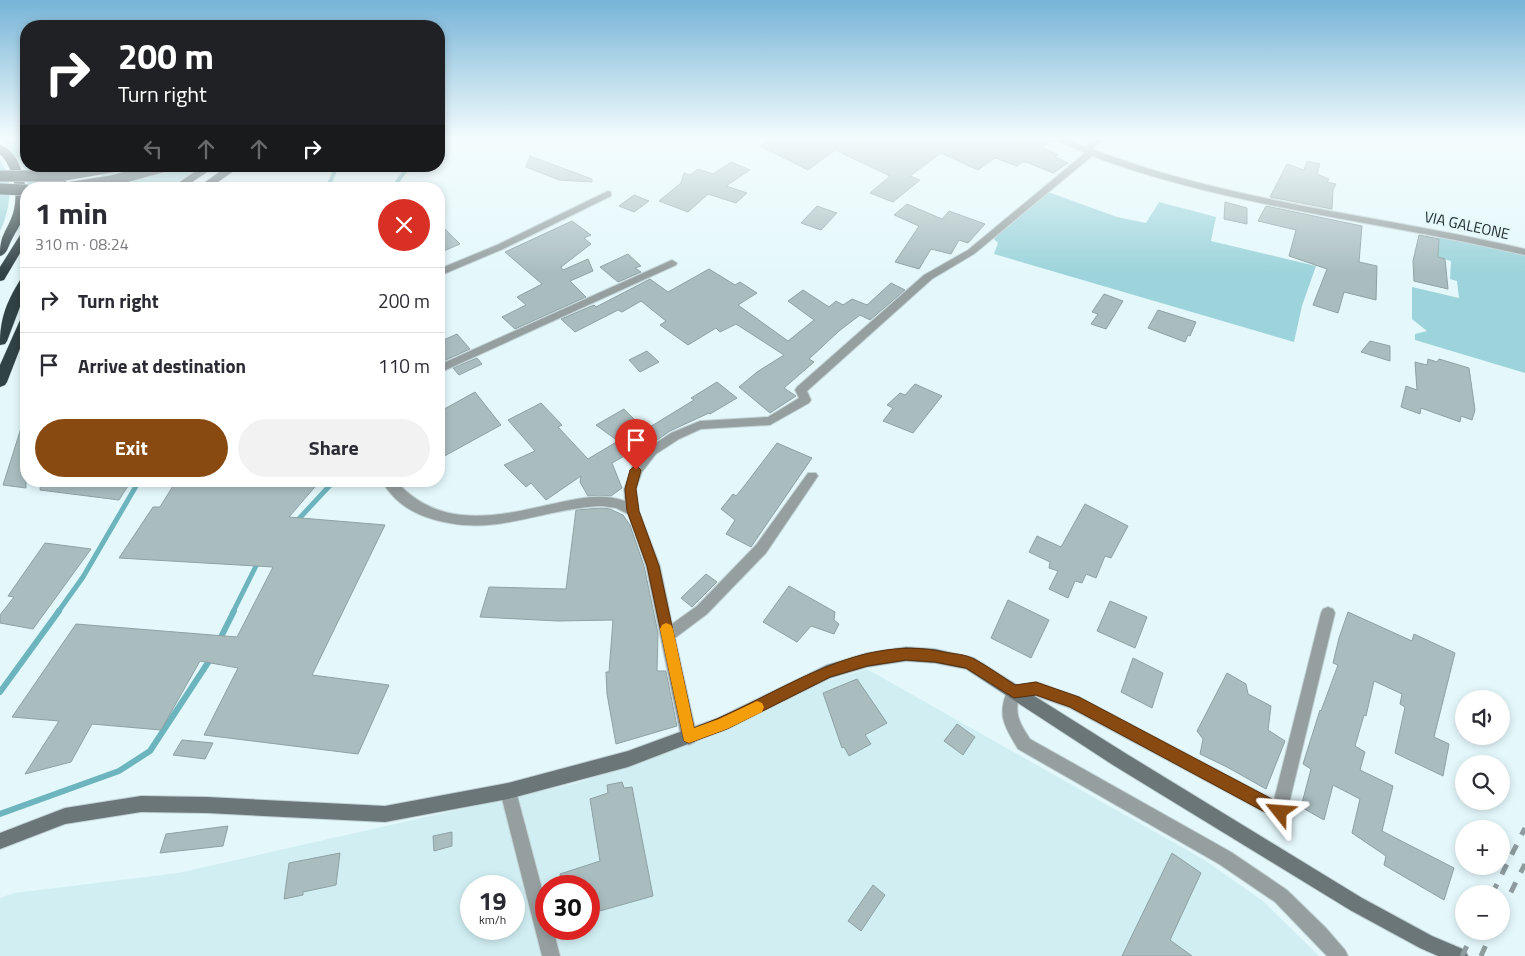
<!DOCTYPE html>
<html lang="en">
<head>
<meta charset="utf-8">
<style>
  :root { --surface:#fff; --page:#f2f2f3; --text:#2b2b33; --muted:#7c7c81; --line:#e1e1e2; --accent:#894a11 }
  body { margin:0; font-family:"Titillium Web",sans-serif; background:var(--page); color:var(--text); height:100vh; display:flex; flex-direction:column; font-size:19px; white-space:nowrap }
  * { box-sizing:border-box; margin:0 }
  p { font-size:16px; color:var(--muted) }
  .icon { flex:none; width:28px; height:28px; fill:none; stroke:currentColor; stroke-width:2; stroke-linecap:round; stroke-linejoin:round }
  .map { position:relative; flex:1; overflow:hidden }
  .panel { position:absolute; left:20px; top:182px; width:425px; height:305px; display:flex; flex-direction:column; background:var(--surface); border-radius:20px; box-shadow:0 2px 8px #0003 }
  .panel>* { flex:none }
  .top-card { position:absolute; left:20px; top:20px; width:425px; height:152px; border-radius:20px; box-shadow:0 2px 8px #0003; background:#202124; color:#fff; overflow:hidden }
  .fabs { position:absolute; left:1455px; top:690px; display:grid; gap:10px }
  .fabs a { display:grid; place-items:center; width:55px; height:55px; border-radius:50%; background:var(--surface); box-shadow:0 2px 8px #0003; font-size:25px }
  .speed { position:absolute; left:460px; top:875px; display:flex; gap:10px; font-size:25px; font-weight:700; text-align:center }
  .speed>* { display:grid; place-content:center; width:65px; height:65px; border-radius:50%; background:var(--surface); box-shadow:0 2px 8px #0003; line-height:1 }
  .speed small { font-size:12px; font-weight:400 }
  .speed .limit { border:8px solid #d22; background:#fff; color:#111 }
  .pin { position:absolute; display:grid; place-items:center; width:42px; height:42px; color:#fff; margin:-51px -21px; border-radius:50% 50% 50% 0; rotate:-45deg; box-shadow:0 0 5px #0007 }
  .pin .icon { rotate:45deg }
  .me { position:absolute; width:55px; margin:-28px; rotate:298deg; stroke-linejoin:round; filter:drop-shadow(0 0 4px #0008) }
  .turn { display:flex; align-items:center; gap:18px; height:105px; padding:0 15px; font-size:22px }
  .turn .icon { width:65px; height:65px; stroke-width:2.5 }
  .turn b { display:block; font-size:35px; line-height:42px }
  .lanes { display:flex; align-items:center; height:48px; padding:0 15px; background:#0003; justify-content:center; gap:25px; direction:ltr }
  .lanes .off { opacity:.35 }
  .round { display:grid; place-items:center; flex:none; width:52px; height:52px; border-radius:26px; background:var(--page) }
  .head { display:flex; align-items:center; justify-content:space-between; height:85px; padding:0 15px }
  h1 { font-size:30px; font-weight:700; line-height:38px }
  .cta { display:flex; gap:10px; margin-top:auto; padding:10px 15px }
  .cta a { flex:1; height:58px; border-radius:30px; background:var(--accent); color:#fff; font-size:20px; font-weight:700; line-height:58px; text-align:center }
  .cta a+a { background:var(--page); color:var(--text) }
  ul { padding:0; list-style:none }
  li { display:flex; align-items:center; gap:15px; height:65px; padding:0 15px; border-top:1px solid var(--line) }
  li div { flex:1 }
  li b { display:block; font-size:19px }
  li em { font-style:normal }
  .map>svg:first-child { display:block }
  .built { fill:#d1eff3; fill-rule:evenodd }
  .green { fill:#9dd4db }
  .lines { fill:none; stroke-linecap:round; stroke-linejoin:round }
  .stream-far2 { stroke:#6db5be; stroke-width:4 }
  .stream-far1 { stroke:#6db5be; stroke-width:5 }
  .stream { stroke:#6db5be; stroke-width:6 }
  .building { fill:#a9bdbf; stroke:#8ea1a4 }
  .street-casing { stroke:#c2d3d6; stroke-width:2 }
  .secondary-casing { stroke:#c2d3d6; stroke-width:2 }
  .highway-casing { stroke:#c2d3d6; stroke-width:1 }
  .street { fill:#969fa0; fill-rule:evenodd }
  .secondary { fill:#6a7678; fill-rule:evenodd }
  .highway { fill:#314244; fill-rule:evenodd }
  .rail { stroke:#8e9c9e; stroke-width:5; stroke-dasharray:11 11; stroke-linecap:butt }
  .highway-bridge-casing { stroke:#c2d3d6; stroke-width:12; stroke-linecap:butt }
  .highway-bridge { stroke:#314244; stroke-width:11 }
  .route { fill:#894a11; stroke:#59300b }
  .slow { fill:#f59e0b }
  .labels { text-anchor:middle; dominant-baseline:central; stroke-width:4; stroke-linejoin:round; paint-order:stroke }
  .far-street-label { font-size:15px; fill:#252d2e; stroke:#e4f8fb }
</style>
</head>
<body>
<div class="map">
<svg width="1525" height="956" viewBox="0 0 1525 956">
  <rect width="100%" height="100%" fill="#e4f8fb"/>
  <!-- built -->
  <path class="built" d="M867,669L1203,859L1263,901L1319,956H0V898L14,893L178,873L577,783L708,738L827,681ZM471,886H514V929H471ZM546,886H589V929H546Z"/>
  <!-- green -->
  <path class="green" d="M0,138H26V166H50L39,189H28L26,169Z
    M0,160C15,178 10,211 0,231Z
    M110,166H204L167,189H98L101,176Z
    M1048,192L1117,217L1146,223L1159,202L1216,217L1211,241L1316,266L1302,306L1294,342L994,254L998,243L993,238Z
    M1442,236L1525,255V373L1415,340V334L1427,331L1412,319V287L1459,298L1457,281L1450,279L1451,261L1438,257L1439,238Z"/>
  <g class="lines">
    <!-- stream-far2 -->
    <path class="stream-far2" d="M327,189L337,166
      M392,189L409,166"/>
    <!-- stream-far1 -->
    <path class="stream-far1" d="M295,523L334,481
      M58,612L83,577L139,481
      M233,612L258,562"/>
    <!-- stream -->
    <path class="stream" d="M219,641L234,611
      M0,692L59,611
      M0,814L119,771L150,751L211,658"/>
  </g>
  <!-- building -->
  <path class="building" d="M773,138H853L857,140L860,138H1050L1052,140L1042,147L1058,155L1055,157L1068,163L1053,173L1026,162H1022L1017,166L995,158L978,170L941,153L910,176L920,180L893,202L870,193L890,176L835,150L808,170L760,146Z
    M530,156L592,179V182L559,180L526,167Z
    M1307,161L1320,164L1317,174L1329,179L1327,182L1336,184L1333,190L1332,209L1270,197L1287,164L1304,170Z
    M731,162L750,170L726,186L747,193L736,203L708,194L688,212L659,201L681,183L684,173L690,175L698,169L713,174Z
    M634,195L649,201L634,212L619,206Z
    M1225,202L1247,208V224L1224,219Z
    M907,204L942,219L949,211L985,224L968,243L959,240L951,254L931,249L919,269L895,262L919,226L894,215Z
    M817,206L837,213L821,230L801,223Z
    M1266,206L1362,226L1359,262L1377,266L1376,300L1344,292L1338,313L1313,305L1327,269L1289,256L1296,230L1258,221Z
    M572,221L591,235L584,238L591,244L561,267L563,270L588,259L593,271L570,281L586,297L515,329L502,317L526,305L517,297L542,284L505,252Z
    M439,223L460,244L439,253Z
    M1419,235L1439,239L1438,257L1445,259L1448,289L1414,281L1413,261Z
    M628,254L641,266L635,268L641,272L618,282L600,267Z
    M709,269L735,285L740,282L757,293L738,305L788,341L814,320L788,301L803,290L829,307L836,301L843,305L852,299L867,305L891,283L905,290L870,320L860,315L839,331L809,359L814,362L784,388L796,396L770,413L739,387L757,372L784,355L736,324L720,332L716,328L688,345L660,325L666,321L641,301L622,312L618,310L575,332L561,319L594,305L596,307L650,279L668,292Z
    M1104,294L1123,301L1106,329L1091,324L1098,314L1092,312Z
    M1158,310L1196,322L1190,336L1188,335L1185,342L1148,328Z
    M457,334L470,349L439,363V342Z
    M1370,341L1390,346V361L1361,352Z
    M647,351L659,362L640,372L629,360Z
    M477,358L482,364L459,375L453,368Z
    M1428,359L1437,362L1439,359L1469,368L1475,410L1472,420L1461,416L1460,422L1421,408L1420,414L1401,407L1406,386L1417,390L1415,362L1427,365Z
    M717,382L737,398L710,414L709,413L670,431L644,449L642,446L612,463L622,488L611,496H588L580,482L581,476L546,500L531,483L526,487L504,465L535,451L508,420L541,403L562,425L558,427L588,459L618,441L596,425L624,409L645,430L694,400L691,398Z
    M915,384L942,396L913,433L883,421L893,408L887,405L900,393L905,395Z
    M475,392L501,425L439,459V412Z
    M23,422H26V488L3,485Z
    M777,443L812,458L751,547L726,534L735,520L721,509L733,494L736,496L745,485Z
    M41,481H131L119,500L40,490Z
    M176,481H320L289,517L385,525L312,675L389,685L358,754L204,735L238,668L200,661L161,730L92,724L71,762L25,774L59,721L12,717L76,624L237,637L273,567L119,558L153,507H160Z
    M1085,504L1128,526L1111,558L1105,556L1096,578L1086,574L1082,583L1075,581L1068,598L1049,589L1058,571L1049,568L1050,562L1029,552L1037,536L1061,547Z
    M601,508L610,509L623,515L630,525L644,566L658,633L657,671H666L677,726L616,744L607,694L606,672H609L613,620L558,621L480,617L489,587L566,589L576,510Z
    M45,543L91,549L33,629L0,623V615L14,597L8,596Z
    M706,574L717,582L692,607L681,598Z
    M789,586L835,612L834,620L839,624L834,634L811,626L797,642L763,622Z
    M1008,600L1049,620L1031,658L991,638Z
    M1110,601L1147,617L1135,648L1097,631Z
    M1348,612L1412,641L1414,634L1455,653L1434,737L1449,744L1443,776L1395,753L1405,707L1400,704L1402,694L1374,681L1366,716L1364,715L1355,746L1365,752L1360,770L1393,786L1382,831L1454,868L1444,900L1384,865L1386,856L1352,833L1360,799L1333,785L1324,820L1301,807L1311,769L1303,764L1320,710L1321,711L1338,665L1333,663L1339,638Z
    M1133,658L1163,673L1152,708L1121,692Z
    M1227,673L1246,684L1248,694L1271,706L1268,730L1285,741L1266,789L1227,767L1200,754L1203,739L1197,731Z
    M857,679L887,723L865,735L871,744L849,756L844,747L842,748L823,693Z
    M957,724L975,737L963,755L944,741Z
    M182,740L213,743L205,759L173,755Z
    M622,782L624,788L632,787L653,896L589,914V886H562L560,874L600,861L590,799L608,793L607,785Z
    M228,826L223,846L160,853L166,834Z
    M452,832V846L434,851L433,836Z
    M340,853L336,885L303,892V895L284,899L289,863Z
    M1172,853L1201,873L1170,940L1192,956H1122Z
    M873,885L885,895L861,931L848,921Z"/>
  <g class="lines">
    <defs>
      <path id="street" d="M1052,138H1063L1085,147L1095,138H1104L1092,149C1231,203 1381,215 1525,249V255C1381,221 1231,208 1092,156L974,254L932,279L807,391L811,400L809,403L770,425L701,429L679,439L656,454L642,472L636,489L639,511L660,566L672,624L697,606L756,545L808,473H816L818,476L766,553L707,614L675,638L697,737L695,742L689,745L683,742L681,737L646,566L628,514L616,508L601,506C537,509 492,540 426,517C408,511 391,498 382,481H396C440,531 499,516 557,503C580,498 602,493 625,501L624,489L632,467L648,448L671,433L700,421L768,417L799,398L795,390L797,387L924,275L968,250L1085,153Z
        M608,191L611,192V196L503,249L439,276V269L497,245Z
        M672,260L677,263L676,265L439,373V365Z
        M1328,607L1333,609L1335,613L1287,812L1285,818L1279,820L1070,708L1036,696L1019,698C1014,715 1021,725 1030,739L1231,852L1287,890L1326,928L1345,950L1348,956H1327L1275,902L1219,864L1018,749C1004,725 996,715 1009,687L1036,682L1079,697L1274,800L1321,613L1323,609Z
        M508,783L514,785L516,791L546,904V929H553L560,956H542L500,791L502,785Z"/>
      <path id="secondary" d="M906,647L935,649L974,658L1125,753L1362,898L1432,936L1465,950L1468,956H1438L1420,948L1350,910L1113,765L966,669L935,663L906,661L867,667L830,678L727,729L628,767L508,799L385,822L207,813L141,812L65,824L0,849V833L65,808L141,796L207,797L385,806L508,783L628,751L718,718L827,665L867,653Z"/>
      <path id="highway" d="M0,145C22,151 28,190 26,209C24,220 16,231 11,241C8,247 7,254 0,256C0,237 4,235 11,219C20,199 15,169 0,154Z
        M66,166H76L61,189H50Z
        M203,166H216L182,189H169Z
        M228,166H241L208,189H195Z
        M26,231V243L4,280L0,281V267L22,232Z
        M26,276V291L7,341L5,344L0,345C0,317 7,301 22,277Z
        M26,317V333L7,382L5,385L0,387V365L21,318Z"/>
    </defs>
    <!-- street casing -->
    <use href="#street" class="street-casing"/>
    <!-- secondary casing -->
    <use href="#secondary" class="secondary-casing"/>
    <!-- highway casing -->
    <use href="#highway" class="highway-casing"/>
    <!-- street -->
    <use href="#street" class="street"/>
    <!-- secondary -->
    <use href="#secondary" class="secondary"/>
    <!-- highway -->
    <use href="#highway" class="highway"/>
    <!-- rail -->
    <path class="rail" d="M1492,894L1525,828
      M1501,912L1525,864
      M1462,956L1474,931
      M1481,956L1492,931"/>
    <defs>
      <path id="highway-bridge" d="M0,176H59L117,166
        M0,189L26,190
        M60,189L111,181L166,166"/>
    </defs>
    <!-- highway-bridge casing -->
    <use href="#highway-bridge" class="highway-bridge-casing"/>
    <!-- highway-bridge -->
    <use href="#highway-bridge" class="highway-bridge"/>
  </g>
  <!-- sky -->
  <linearGradient id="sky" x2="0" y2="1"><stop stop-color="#77b4d7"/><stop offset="0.51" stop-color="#f3fcfd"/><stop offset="1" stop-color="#f3fcfd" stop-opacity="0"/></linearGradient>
  <rect width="1525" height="272" fill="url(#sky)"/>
  <!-- route -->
  <path class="route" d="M636,465L641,470L636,489L639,511L659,566L694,728C775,699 853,632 944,652C954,654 965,654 974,659C988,666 1002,677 1015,685L1036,682L1079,697L1285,806L1287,812L1285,817L1280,819L1274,817L1070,707L1036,695L1014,698L966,668L935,662L906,660L867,666L830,677L727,729L689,743L684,741L647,566L627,511L625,489L630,470Z"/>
  <!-- slow -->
  <path class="slow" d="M666,623L671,625L673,629L694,728L719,719L757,701L762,703L764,707L762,712L727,729L689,743L684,741L660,629L662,625Z"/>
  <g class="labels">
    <!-- far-street labels -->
    <g class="far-street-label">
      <text transform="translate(1467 225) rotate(12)">VIA GALEONE</text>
    </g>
  </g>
</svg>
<div class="fabs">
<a><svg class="icon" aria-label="sound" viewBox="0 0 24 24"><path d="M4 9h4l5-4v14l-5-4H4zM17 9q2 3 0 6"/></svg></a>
<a><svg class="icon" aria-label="search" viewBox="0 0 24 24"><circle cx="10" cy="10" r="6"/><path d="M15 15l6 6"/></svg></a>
<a>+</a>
<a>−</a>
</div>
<div class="speed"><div>19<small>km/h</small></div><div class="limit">30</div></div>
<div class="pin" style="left:636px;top:470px;background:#d93025"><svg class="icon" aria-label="arrive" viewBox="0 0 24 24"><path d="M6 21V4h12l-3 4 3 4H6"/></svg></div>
<svg class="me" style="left:1280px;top:812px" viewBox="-20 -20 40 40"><path d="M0-17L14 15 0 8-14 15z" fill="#894a11" stroke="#fff" stroke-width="4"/></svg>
<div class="top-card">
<div class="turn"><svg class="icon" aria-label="right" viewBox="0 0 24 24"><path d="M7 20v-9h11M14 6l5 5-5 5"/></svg><div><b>200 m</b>Turn right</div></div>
<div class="lanes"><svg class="icon off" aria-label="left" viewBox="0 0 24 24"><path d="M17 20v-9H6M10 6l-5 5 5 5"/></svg><svg class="icon off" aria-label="ahead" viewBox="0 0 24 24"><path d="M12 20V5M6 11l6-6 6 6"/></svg><svg class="icon off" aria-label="ahead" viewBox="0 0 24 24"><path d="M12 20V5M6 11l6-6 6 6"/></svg><svg class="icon" aria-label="right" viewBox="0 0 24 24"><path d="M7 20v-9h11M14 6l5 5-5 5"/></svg></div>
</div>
<section class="panel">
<div class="head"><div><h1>1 min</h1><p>310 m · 08:24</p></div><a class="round" style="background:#d93025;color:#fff"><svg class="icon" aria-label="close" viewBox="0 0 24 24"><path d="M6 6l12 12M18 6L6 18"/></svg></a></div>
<ul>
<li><svg class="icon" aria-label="right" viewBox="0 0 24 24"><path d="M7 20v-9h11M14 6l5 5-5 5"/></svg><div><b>Turn right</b></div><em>200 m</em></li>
<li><svg class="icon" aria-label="arrive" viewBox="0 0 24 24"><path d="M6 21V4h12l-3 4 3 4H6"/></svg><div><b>Arrive at destination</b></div><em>110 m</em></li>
</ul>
<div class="cta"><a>Exit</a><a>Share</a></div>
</section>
</div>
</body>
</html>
